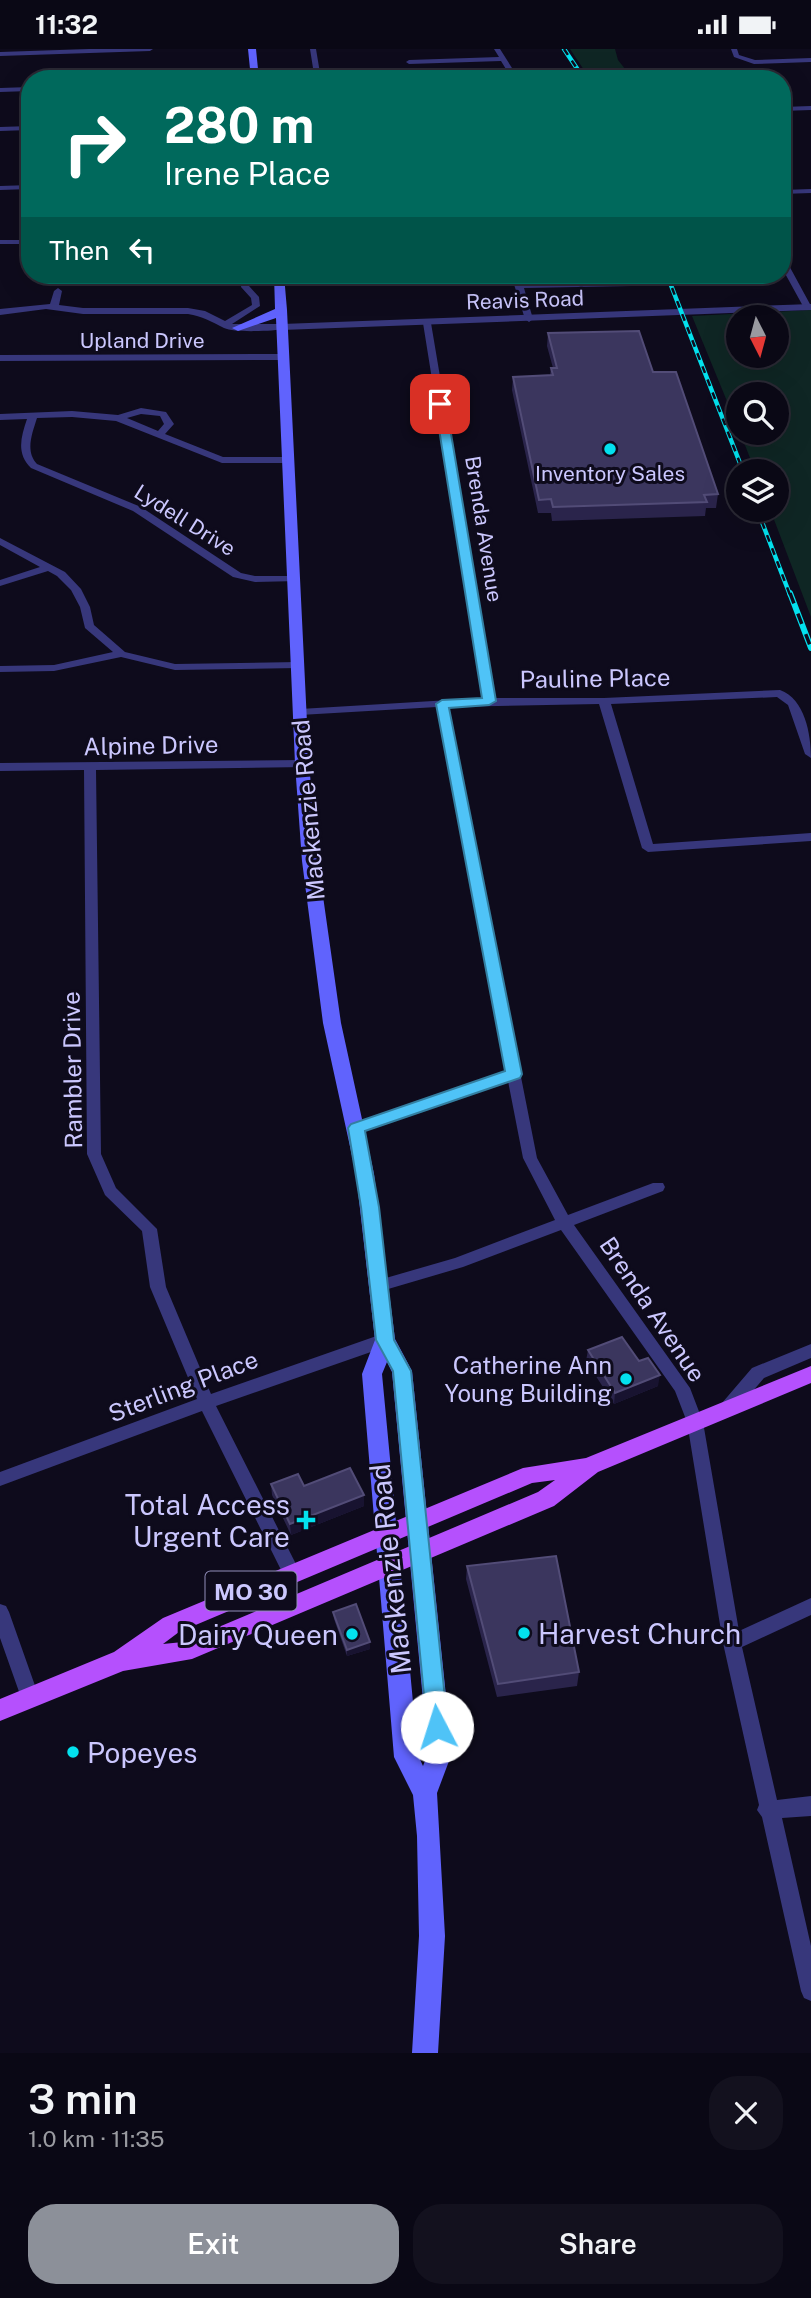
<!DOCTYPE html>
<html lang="en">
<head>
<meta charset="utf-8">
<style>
  :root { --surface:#0a0815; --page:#13111e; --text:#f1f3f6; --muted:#999aa0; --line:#2a2934; --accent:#8c9099 }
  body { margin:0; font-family:"Public Sans",sans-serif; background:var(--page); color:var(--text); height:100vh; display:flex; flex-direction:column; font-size:26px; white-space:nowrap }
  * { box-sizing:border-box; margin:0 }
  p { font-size:23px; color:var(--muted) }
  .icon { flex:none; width:38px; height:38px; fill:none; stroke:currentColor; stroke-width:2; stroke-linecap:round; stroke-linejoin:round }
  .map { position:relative; height:2004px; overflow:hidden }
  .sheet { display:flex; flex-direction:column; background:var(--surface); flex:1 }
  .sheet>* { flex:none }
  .top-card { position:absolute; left:21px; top:21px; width:770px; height:214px; border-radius:28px; box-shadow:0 7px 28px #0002,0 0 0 2px var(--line); background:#00695c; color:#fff; overflow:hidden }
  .needle { width:46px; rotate:174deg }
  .controls { position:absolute; left:726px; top:256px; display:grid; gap:14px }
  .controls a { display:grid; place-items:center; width:63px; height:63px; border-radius:50%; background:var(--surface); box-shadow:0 7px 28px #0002,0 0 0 2px var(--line); font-size:35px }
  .pin { position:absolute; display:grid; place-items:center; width:60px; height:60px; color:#fff; margin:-30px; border-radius:14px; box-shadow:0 4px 10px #0006 }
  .me { position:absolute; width:77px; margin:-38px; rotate:355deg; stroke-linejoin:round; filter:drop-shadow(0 0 5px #0008) }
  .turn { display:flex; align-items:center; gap:24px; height:147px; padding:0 28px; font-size:32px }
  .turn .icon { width:91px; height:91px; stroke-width:2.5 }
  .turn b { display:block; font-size:49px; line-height:60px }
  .then { display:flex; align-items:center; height:66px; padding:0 28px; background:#0003; gap:14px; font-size:26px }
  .round { display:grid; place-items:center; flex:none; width:74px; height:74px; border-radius:28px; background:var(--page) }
  .head { display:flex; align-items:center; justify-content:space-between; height:119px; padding:0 28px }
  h1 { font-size:42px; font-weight:600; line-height:52px }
  .cta { display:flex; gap:14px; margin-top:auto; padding:14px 28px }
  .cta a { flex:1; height:80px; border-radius:28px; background:var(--accent); color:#fff; font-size:28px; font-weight:600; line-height:80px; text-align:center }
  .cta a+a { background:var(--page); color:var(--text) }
  .status { display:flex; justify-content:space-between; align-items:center; height:49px; padding:0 35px; background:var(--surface); direction:ltr }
  .status svg { height:19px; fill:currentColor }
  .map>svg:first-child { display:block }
  .green { fill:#0f2624; fill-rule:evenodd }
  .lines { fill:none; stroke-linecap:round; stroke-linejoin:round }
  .minor { fill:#37377b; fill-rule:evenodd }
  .tertiary { fill:#37377b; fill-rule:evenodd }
  .secondary { fill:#6063fd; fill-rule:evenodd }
  .primary { fill:#b550fd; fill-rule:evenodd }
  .rail-far1-casing { stroke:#03e1ee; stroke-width:4.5 }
  .rail-casing { stroke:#03e1ee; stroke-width:6 }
  .rail-far1 { stroke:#0e0b1c; stroke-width:2.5; stroke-dasharray:7; stroke-linecap:butt }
  .rail { stroke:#0e0b1c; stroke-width:3.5; stroke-dasharray:11; stroke-linecap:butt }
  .wall { fill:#2a244b }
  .shaded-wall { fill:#181330 }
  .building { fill:#3b365e; stroke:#524c77; stroke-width:2 }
  .route { fill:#4fc3f7; stroke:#337fa1; stroke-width:2 }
  .poi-dot { fill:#03e1ee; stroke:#0e0b1c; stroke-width:2.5 }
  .labels { text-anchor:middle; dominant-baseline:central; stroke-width:6; stroke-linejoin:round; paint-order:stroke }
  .far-street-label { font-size:21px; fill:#cbc7fe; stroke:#0e0b1c }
  .far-poi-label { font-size:21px; fill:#cbc7fe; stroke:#0e0b1c }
  .shield { fill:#0e0b1c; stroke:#928fba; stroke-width:2 }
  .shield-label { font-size:23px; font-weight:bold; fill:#cbc7fe }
  .street-label { font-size:24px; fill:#cbc7fe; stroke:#0e0b1c }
  .poi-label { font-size:24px; fill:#cbc7fe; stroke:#0e0b1c; text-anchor:end }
  .near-poi-label { font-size:28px; fill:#cbc7fe; stroke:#0e0b1c; text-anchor:end }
  .near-street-label { font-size:28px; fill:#cbc7fe; stroke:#0e0b1c }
</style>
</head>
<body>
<div class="status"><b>11:32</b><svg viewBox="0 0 49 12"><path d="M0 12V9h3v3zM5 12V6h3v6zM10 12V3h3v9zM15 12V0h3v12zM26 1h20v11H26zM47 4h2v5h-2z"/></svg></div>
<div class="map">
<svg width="811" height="2004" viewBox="0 0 811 2004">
  <rect width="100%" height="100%" fill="#0e0b1c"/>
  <!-- green -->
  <path class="green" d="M570,0H615L618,11L633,30H590Z
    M811,261V568L770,460H777V422H755L740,383H777V345H738V379L692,267ZM738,268H777V306H738Z"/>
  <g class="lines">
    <!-- minor -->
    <path class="minor" d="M89,0H153L150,2L0,7V3Z
      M310,0H316L321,30H314L313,23L255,25L252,23L255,21L313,19Z
      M494,0H500L519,30H512L501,12L409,15L406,13L409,11L499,8Z
      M731,0H737L739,6L755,11L811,9V13L754,15L734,8Z
      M30,38V42L0,43V39Z
      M811,57V61L782,62V58Z
      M30,77V81L0,82V78Z
      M30,136V140L0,141V137Z
      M811,140V144L782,145V141Z
      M0,191H30V195H0Z
      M782,209L786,211L811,257V261L804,259L782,219Z
      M245,226H277L250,231L249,237L259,248L260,257L232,275H282L286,278L285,280C272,282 235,284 224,279C212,273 202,267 188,265H83L46,260L0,266V260L50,255L54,242L58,239L62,242L59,256L83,259H188L205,262L225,272L252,256L251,249L241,238L242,230Z
      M511,226H519L522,234L630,232L634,228L633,226H641L642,229L632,237L524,239L533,270L529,273L525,270Z
      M427,271L431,274L494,649H604L780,641C805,650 811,685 811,709L805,705L788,656L777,648L611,655L653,795L811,784V792L648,803L642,799L599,655L448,658L537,1109L568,1166L653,1134H663L665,1138L663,1142L574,1176L690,1339L703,1373L739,1582L811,1549V1566L742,1598L777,1751L811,1747V1767L782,1769L811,1897V1952L804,1949L801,1942L762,1768L757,1761L759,1756L723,1594L687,1373L675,1342L561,1181L463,1218L378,1243L372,1241L370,1237L372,1233L455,1209L555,1171L523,1109L508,1032L357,1084L352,1083L350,1079L352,1075L506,1022L437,658L300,666L294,663L300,660L483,649L423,274Z
      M0,306L284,305L289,308L284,311L0,312Z
      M141,359L166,363L174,375L165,385L223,408H289L294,411L289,414H222L116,372L72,368L37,369C32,385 25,402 37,415L141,458L241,524L255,527H294L299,530L298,532L255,533L233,528L133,462L31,419C16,404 21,388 27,370L0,371V365L72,362L118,366ZM141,365L160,367L164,375L158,382L127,369Z
      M0,489L65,523L81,540L90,558L94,576L125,603L175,615L298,613L304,616L298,619L175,621L121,608L54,622L0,623V617L54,616L113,603L85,579L80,558L71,541L57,527L48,522L0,537V531L40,518L0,496Z
      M302,711L306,712V718L96,721L101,1105L116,1139L157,1180L166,1238L211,1345L385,1284L391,1286L393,1291L391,1296L216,1357L301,1525L298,1531L292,1533L286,1531L202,1362L0,1437V1423L197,1350L150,1238L142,1182L105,1146L87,1105L84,721L0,722V714Z
      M811,1295V1309L764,1329L734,1364L728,1366L722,1364L720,1359L722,1354L752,1319Z
      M0,1555L6,1557L9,1563L39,1648L37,1654L30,1657L23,1654L0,1589Z"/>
    <!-- tertiary -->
    <path class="tertiary" d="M811,255V261L282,281L276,278L282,275Z"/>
    <!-- secondary -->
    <path class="secondary" d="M248,0H256L259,30H251Z
      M274,226H284L287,261L309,715L318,812L341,974L374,1125L395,1290L412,1322L452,1704L437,1744L445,1887L438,2004H412L419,1887L417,1787L413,1746L394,1708L362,1325L375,1291L356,1125L323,974L302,812L295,715L276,269L238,282L232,279L275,260ZM387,1313L392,1323L428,1704L423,1717L418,1706L382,1325Z"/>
    <!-- primary -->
    <path class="primary" d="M811,1317V1334L598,1423L554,1457L192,1610L123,1622L0,1672V1650L114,1603L163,1569L523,1419L586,1409ZM555,1431L538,1443L183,1593L163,1595L179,1583L532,1434Z"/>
    <defs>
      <path id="rail-far1" d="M564,0L584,30
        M667,226L743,422
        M757,460L790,546"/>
      <path id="rail" d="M790,544L811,599"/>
    </defs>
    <!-- rail-far1 casing -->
    <use href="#rail-far1" class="rail-far1-casing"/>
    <!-- rail casing -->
    <use href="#rail" class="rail-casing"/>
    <!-- rail-far1 -->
    <use href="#rail-far1" class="rail-far1"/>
    <!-- rail -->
    <use href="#rail" class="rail"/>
  </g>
  <!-- wall -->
  <path class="wall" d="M548,284L653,323L718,445L716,459H706L705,467L552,472L551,464H538L512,341L513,328L550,326L551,319H553L547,297Z
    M588,1301L639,1312L658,1337L614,1355L586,1312Z
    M271,1435L304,1437L364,1457L291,1486L272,1446Z
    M467,1517L579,1623L577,1637L497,1648L466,1530Z
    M333,1563L370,1600L347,1607L334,1570Z"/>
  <!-- shaded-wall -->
  <path class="shaded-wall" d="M660,1326L658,1337L614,1355L615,1344Z
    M364,1446V1457L291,1486L290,1475Z
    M370,1593V1600L347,1607V1601Z"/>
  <!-- building -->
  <path class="building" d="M639,282L653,323H676L718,445L704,446L707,453L553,458L551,450L539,451L513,328L553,326L551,319H557L548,284Z
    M622,1288L639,1312L648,1309L660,1326L615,1344L588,1301Z
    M350,1419L364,1446L290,1475L271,1435L298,1425L304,1437Z
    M556,1507L579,1623L498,1635L467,1517Z
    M356,1555L370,1593L347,1601L333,1563Z"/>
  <!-- route -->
  <path class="route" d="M440,352L446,355L496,652L489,656L449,659L522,1025L520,1029L365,1082L379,1158L394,1291L411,1322L448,1678L445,1686L437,1689L430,1686L427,1678L393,1322L376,1291L361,1158L348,1079L351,1075L505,1022L436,655L442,651L482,649L435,355Z"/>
  <!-- markers -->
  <g class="poi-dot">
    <circle cx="610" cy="400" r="7"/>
    <circle cx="626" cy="1330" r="7"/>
    <path d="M302.5 1460.5h7v7h7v7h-7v7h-7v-7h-7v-7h7z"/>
    <circle cx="524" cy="1584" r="7"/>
    <circle cx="352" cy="1585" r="7"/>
    <circle cx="73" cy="1703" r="7"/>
  </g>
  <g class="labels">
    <!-- far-street labels -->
    <g class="far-street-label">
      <text transform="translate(525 251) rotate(-2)">Reavis Road</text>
      <text x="142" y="291">Upland Drive</text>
      <text transform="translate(185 471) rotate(32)">Lydell Drive</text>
      <text transform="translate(484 480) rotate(81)">Brenda Avenue</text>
    </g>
    <!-- far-poi labels -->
    <g class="far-poi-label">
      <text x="610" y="424">Inventory Sales</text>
    </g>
    <!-- shield labels -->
    <rect class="shield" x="205.5" y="1522.5" width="91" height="39" rx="5"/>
    <g class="shield-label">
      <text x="251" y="1542">MO 30</text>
    </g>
    <!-- street labels -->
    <g class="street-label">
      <text transform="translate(595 629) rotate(-1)">Pauline Place</text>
      <text transform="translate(151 696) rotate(-1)">Alpine Drive</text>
      <text transform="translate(308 761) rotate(-95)">Mackenzie Road</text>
      <text transform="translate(72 1021) rotate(-91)">Rambler Drive</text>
      <text transform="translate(653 1260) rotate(56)">Brenda Avenue</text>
      <text transform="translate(183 1337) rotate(-21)">Sterling Place</text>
    </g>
    <!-- poi labels -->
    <g class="poi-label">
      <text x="612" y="1316">Catherine Ann<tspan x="612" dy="28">Young Building</tspan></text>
    </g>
    <!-- near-poi labels -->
    <g class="near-poi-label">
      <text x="290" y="1455">Total Access<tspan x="290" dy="32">Urgent Care</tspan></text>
      <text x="538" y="1584" text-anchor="start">Harvest Church</text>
      <text x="338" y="1585">Dairy Queen</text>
      <text x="87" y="1703" text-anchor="start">Popeyes</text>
    </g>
    <!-- near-street labels -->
    <g class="near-street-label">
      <text transform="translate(390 1520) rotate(-96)">Mackenzie Road</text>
    </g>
  </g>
</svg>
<div class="controls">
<a><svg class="needle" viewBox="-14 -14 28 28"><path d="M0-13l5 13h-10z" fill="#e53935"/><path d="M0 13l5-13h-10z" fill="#999aa0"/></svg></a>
<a><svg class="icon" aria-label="search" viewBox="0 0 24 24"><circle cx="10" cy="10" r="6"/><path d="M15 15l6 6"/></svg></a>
<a><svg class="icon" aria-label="layers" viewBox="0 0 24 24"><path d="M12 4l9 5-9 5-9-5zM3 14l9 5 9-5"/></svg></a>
</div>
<div class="pin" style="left:440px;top:355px;background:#d93025"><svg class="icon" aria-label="arrive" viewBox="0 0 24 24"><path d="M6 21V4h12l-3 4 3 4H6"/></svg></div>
<svg class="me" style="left:437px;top:1678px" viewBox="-20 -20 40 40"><circle r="19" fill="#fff"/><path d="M0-13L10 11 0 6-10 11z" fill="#4fc3f7"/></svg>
<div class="top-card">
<div class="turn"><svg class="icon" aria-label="right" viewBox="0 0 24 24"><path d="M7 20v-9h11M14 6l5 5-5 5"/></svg><div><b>280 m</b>Irene Place</div></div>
<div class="then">Then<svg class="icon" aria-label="left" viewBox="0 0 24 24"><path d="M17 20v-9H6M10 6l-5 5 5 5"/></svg></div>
</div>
</div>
<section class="sheet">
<div class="head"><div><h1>3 min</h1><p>1.0 km · 11:35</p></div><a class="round"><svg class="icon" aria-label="close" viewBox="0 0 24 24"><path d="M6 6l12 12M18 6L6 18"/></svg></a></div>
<div class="cta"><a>Exit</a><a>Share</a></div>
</section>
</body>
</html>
